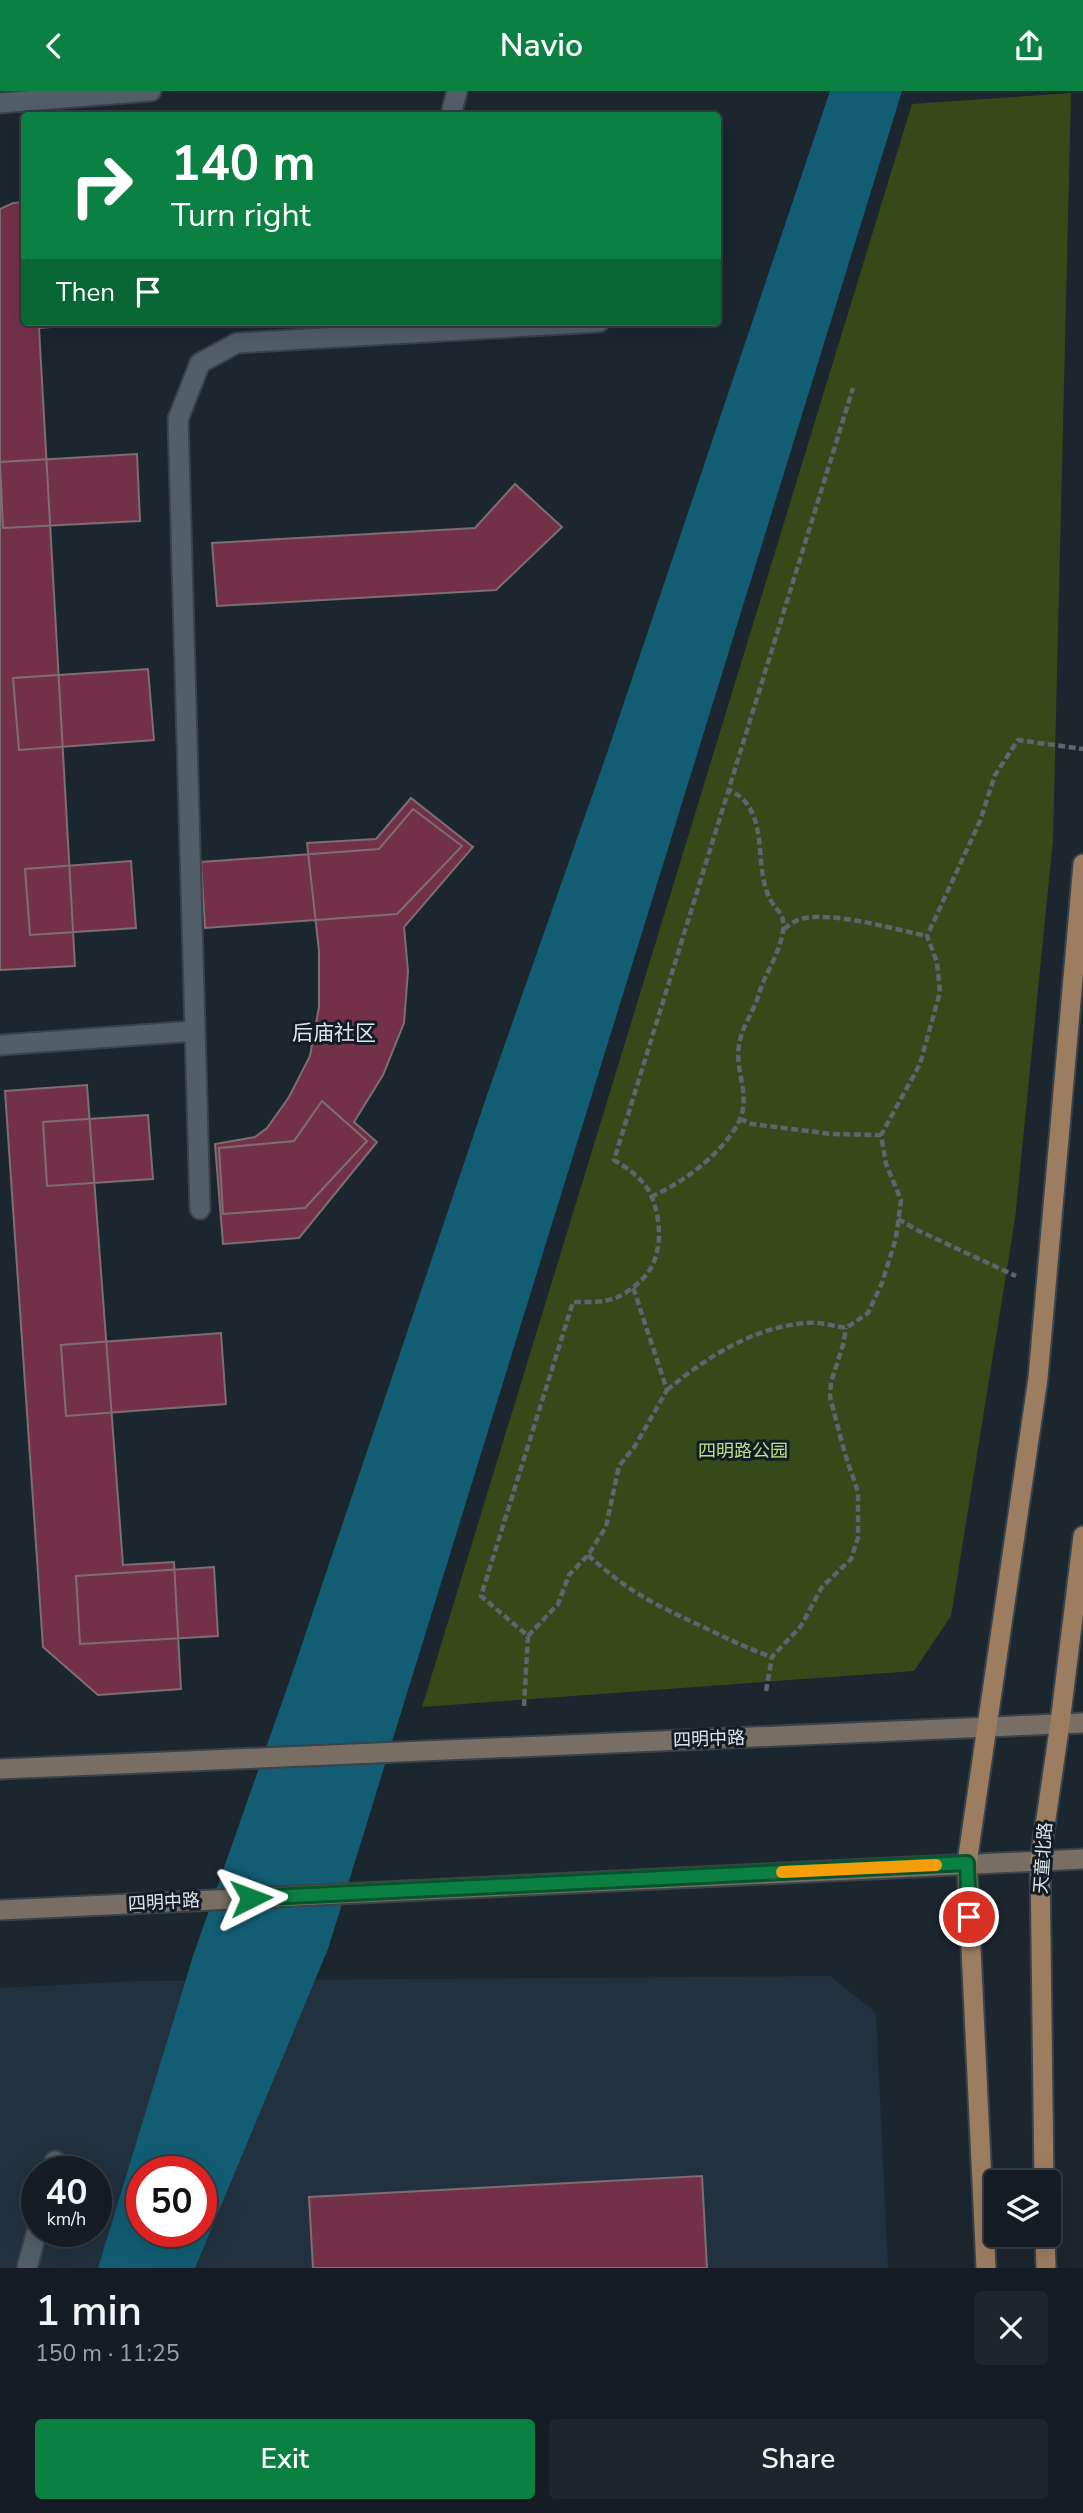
<!DOCTYPE html>
<html lang="en">
<head>
<meta charset="utf-8">
<style>
  :root { --surface:#151c23; --page:#1e252b; --text:#f1f3f6; --muted:#9da1a6; --line:#343a41; --accent:#0b8043 }
  body { margin:0; font-family:"Nunito Sans","Noto Sans SC",sans-serif; background:var(--page); color:var(--text); height:100vh; display:flex; flex-direction:column; font-size:26px; white-space:nowrap }
  * { box-sizing:border-box; margin:0 }
  p { font-size:23px; color:var(--muted) }
  .icon { flex:none; width:38px; height:38px; fill:none; stroke:currentColor; stroke-width:2; stroke-linecap:round; stroke-linejoin:round }
  .map { position:relative; height:2177px; overflow:hidden }
  .sheet { display:flex; flex-direction:column; background:var(--surface); flex:1 }
  .sheet>* { flex:none }
  .guide { position:absolute; left:21px; top:21px; width:700px; height:214px; border-radius:7px; box-shadow:0 7px 28px #0002,0 0 0 2px var(--line); background:#0b8043; color:#fff; overflow:hidden }
  .tools { position:absolute; left:984px; top:2079px; display:grid; gap:14px }
  .tools a { display:grid; place-items:center; width:77px; height:77px; border-radius:7px; background:var(--surface); box-shadow:0 7px 28px #0002,0 0 0 2px var(--line); font-size:35px }
  .speed { position:absolute; left:21px; top:2065px; display:flex; gap:14px; font-size:35px; font-weight:700; text-align:center }
  .speed>* { display:grid; place-content:center; width:91px; height:91px; border-radius:50%; background:var(--surface); box-shadow:0 7px 28px #0002,0 0 0 2px var(--line); line-height:1 }
  .speed small { font-size:18px; font-weight:400 }
  .speed .limit { border:10px solid #d22; background:#fff; color:#111 }
  .pin { position:absolute; display:grid; place-items:center; width:60px; height:60px; color:#fff; margin:-30px; border:4px solid #fff; border-radius:50%; box-shadow:0 2px 7px #0007 }
  .me { position:absolute; width:77px; margin:-38px; rotate:87deg; stroke-linejoin:round; filter:drop-shadow(0 0 5px #0008) }
  .turn { display:flex; align-items:center; gap:24px; height:147px; padding:0 35px; font-size:32px }
  .turn .icon { width:91px; height:91px; stroke-width:2.5 }
  .turn b { display:block; font-size:49px; line-height:60px }
  .then { display:flex; align-items:center; height:66px; padding:0 35px; background:#0003; gap:14px; font-size:26px }
  .round { display:grid; place-items:center; flex:none; width:74px; height:74px; border-radius:7px; background:var(--page) }
  .headline { display:flex; align-items:center; justify-content:space-between; height:119px; padding:0 35px }
  h1 { font-size:42px; font-weight:600; line-height:52px }
  .button { display:flex; gap:14px; margin-top:auto; padding:14px 35px }
  .button a { flex:1; height:80px; border-radius:7px; background:var(--accent); color:#fff; font-size:28px; font-weight:600; line-height:80px; text-align:center }
  .button a+a { background:var(--page); color:var(--text) }
  header { display:flex; justify-content:space-between; align-items:center; height:91px; padding:0 35px; background:var(--accent); color:#fff; font-size:32px; font-weight:600 }
  .map>svg:first-child { display:block }
  .built { fill:#22313f; fill-rule:evenodd }
  .green { fill:#364919 }
  .water { fill:#125d73; fill-rule:evenodd }
  .building { fill:#733149; stroke:#7e6d72; stroke-width:2 }
  .lines { fill:none; stroke-linecap:round; stroke-linejoin:round }
  .service-casing { stroke:#3a424a; stroke-width:23 }
  .tertiary-casing { stroke:#3a424a; stroke-width:23 }
  .secondary-casing { stroke:#3a424a; stroke-width:23 }
  .primary-casing { stroke:#3a424a; stroke-width:23 }
  .path { stroke:#5d656e; stroke-width:4.5; stroke-dasharray:7 3.5; stroke-linecap:butt }
  .service { stroke:#525e68; stroke-width:19 }
  .tertiary { stroke:#525e68; stroke-width:19 }
  .secondary { stroke:#786e64; stroke-width:19 }
  .primary { stroke:#9d7d60; stroke-width:19 }
  .route-casing { stroke:#07532c; stroke-width:18 }
  .route { stroke:#0b8043; stroke-width:12 }
  .slow { stroke:#f59e0b; stroke-width:12 }
  .labels { text-anchor:middle; dominant-baseline:central; stroke-width:6; stroke-linejoin:round; paint-order:stroke }
  .park-label { font-size:18px; fill:#bae285; stroke:#131c25 }
  .street-label { font-size:18px; fill:#dfe5ec; stroke:#131c25 }
  .quarter-label { font-size:21px; fill:#dfe5ec; stroke:#131c25 }
</style>
</head>
<body>
<header><svg class="icon" aria-label="back" viewBox="0 0 24 24"><path d="M15 5l-7 7 7 7"/></svg>Navio<svg class="icon" aria-label="share" viewBox="0 0 24 24"><path d="M12 15V3M7 8l5-5 5 5M5 13v7h14v-7"/></svg></header>
<div class="map">
<svg width="1083" height="2177" viewBox="0 0 1083 2177">
  <rect width="100%" height="100%" fill="#1c262f"/>
  <!-- built -->
  <path class="built" d="M830,1885L876,1922L888,2177H0V1897L137,1890ZM37,2081H96V2140H37ZM142,2081H201V2140H142Z"/>
  <!-- green -->
  <path class="green" d="M1071,2L1053,749L1015,1128L951,1525L914,1580L422,1616L912,13Z"/>
  <!-- water -->
  <path class="water" d="M830,0H902L328,1858L195,2177H98L194,1862L293,1580L487,1004L605,668ZM142,2081H201V2140H142Z"/>
  <!-- building -->
  <path class="building" d="M24,111V231H113L39,237L75,875L0,879V118L13,112Z
    M20,154H24V220Z
    M137,363L140,430L3,437L0,371Z
    M515,393L562,436L496,499L217,515L212,452L475,437Z
    M148,578L154,649L19,659L13,587Z
    M411,707L473,756L404,836L408,880L404,932L383,984L354,1031L377,1051L299,1147L223,1153L215,1053L255,1046L267,1037L289,1006L310,965L319,916V860L307,752L376,748Z
    M413,718L462,755L397,823L205,837L201,771L379,758Z
    M131,770L136,837L30,844L25,778Z
    M87,994L123,1474L174,1471L181,1598L98,1604L43,1556L5,1000Z
    M322,1010L367,1050L305,1117L223,1123L219,1057L294,1050Z
    M148,1024L153,1088L47,1095L43,1031Z
    M221,1242L226,1313L66,1325L61,1254Z
    M214,1476L218,1545L80,1553L76,1485Z
    M702,2085L707,2177H313L309,2106Z"/>
  <g class="lines">
    <defs>
      <path id="service" d="M451,24L457,0
        M0,954L195,940
        M200,1118L178,328L200,272L237,252L599,231
        M53,2081L55,2070
        M27,2177L37,2140"/>
      <path id="tertiary" d="M0,12L151,0"/>
      <path id="secondary" d="M0,1678L1083,1632
        M0,1819L1083,1768"/>
      <path id="primary" d="M1044,2091L1040,1769L1060,1632L1083,1445
        M1045,2144L1046,2177
        M986,2177L967,1772L1038,1287L1083,773"/>
    </defs>
    <!-- service casing -->
    <use href="#service" class="service-casing"/>
    <!-- tertiary casing -->
    <use href="#tertiary" class="tertiary-casing"/>
    <!-- secondary casing -->
    <use href="#secondary" class="secondary-casing"/>
    <!-- primary casing -->
    <use href="#primary" class="primary-casing"/>
    <!-- path -->
    <path class="path" d="M784,838C788,835 793,831 798,829C828,818 896,839 927,845
      M740,1028L752,1033L832,1043L881,1044
      M651,1106C683,1091 717,1067 736,1036C754,1006 734,983 739,954C741,940 749,927 755,914C758,908 759,901 762,894C769,877 780,860 783,840C786,823 776,820 770,808C752,774 772,718 729,699
      M898,1128L919,1140L1016,1185
      M667,1299C707,1266 755,1235 808,1232C820,1231 834,1235 846,1237L868,1222L882,1192L896,1147L901,1109L886,1073L881,1044L920,973L940,901L937,871L927,845L980,730L995,684L1018,649L1083,658
      M588,1464C625,1498 653,1513 697,1533C722,1545 746,1557 772,1566
      M528,1545L558,1513L569,1484L588,1464L606,1436L619,1375L635,1355L667,1299L633,1196
      M766,1600L772,1566L801,1535L822,1496L851,1468L858,1447V1401L845,1363L830,1306L831,1291L843,1254L846,1237
      M524,1615L528,1545L481,1505L573,1211C587,1211 602,1212 616,1207C627,1202 643,1190 649,1180C664,1158 661,1119 647,1097C639,1085 627,1077 614,1069L853,297"/>
    <!-- service -->
    <use href="#service" class="service"/>
    <!-- tertiary -->
    <use href="#tertiary" class="tertiary"/>
    <!-- secondary -->
    <use href="#secondary" class="secondary"/>
    <!-- primary -->
    <use href="#primary" class="primary"/>
  </g>
  <g class="lines">
    <defs>
      <path id="route" d="M251,1807L967,1772L969,1826"/>
    </defs>
    <!-- route casing -->
    <use href="#route" class="route-casing"/>
    <!-- route -->
    <use href="#route" class="route"/>
    <!-- slow -->
    <path class="slow" d="M782,1781L936,1774"/>
  </g>
  <g class="labels">
    <!-- park labels -->
    <g class="park-label">
      <text x="743" y="1360">四明路公园</text>
    </g>
    <!-- street labels -->
    <g class="street-label">
      <text transform="translate(709 1648) rotate(-2)">四明中路</text>
      <text transform="translate(1043 1767) rotate(-86)">天童北路</text>
      <text transform="translate(164 1811) rotate(-3)">四明中路</text>
    </g>
    <!-- quarter labels -->
    <g class="quarter-label">
      <text x="334" y="942">后庙社区</text>
    </g>
  </g>
</svg>
<div class="tools">
<a><svg class="icon" aria-label="layers" viewBox="0 0 24 24"><path d="M12 4l9 5-9 5-9-5zM3 14l9 5 9-5"/></svg></a>
</div>
<div class="speed"><div>40<small>km/h</small></div><div class="limit">50</div></div>
<div class="pin" style="left:969px;top:1826px;background:#d93025"><svg class="icon" aria-label="arrive" viewBox="0 0 24 24"><path d="M6 21V4h12l-3 4 3 4H6"/></svg></div>
<svg class="me" style="left:251px;top:1807px" viewBox="-20 -20 40 40"><path d="M0-17L14 15 0 8-14 15z" fill="#0b8043" stroke="#fff" stroke-width="4"/></svg>
<div class="guide">
<div class="turn"><svg class="icon" aria-label="right" viewBox="0 0 24 24"><path d="M7 20v-9h11M14 6l5 5-5 5"/></svg><div><b>140 m</b>Turn right</div></div>
<div class="then">Then<svg class="icon" aria-label="arrive" viewBox="0 0 24 24"><path d="M6 21V4h12l-3 4 3 4H6"/></svg></div>
</div>
</div>
<section class="sheet">
<div class="headline"><div><h1>1 min</h1><p>150 m · 11:25</p></div><a class="round"><svg class="icon" aria-label="close" viewBox="0 0 24 24"><path d="M6 6l12 12M18 6L6 18"/></svg></a></div>
<div class="button"><a>Exit</a><a>Share</a></div>
</section>
</body>
</html>
